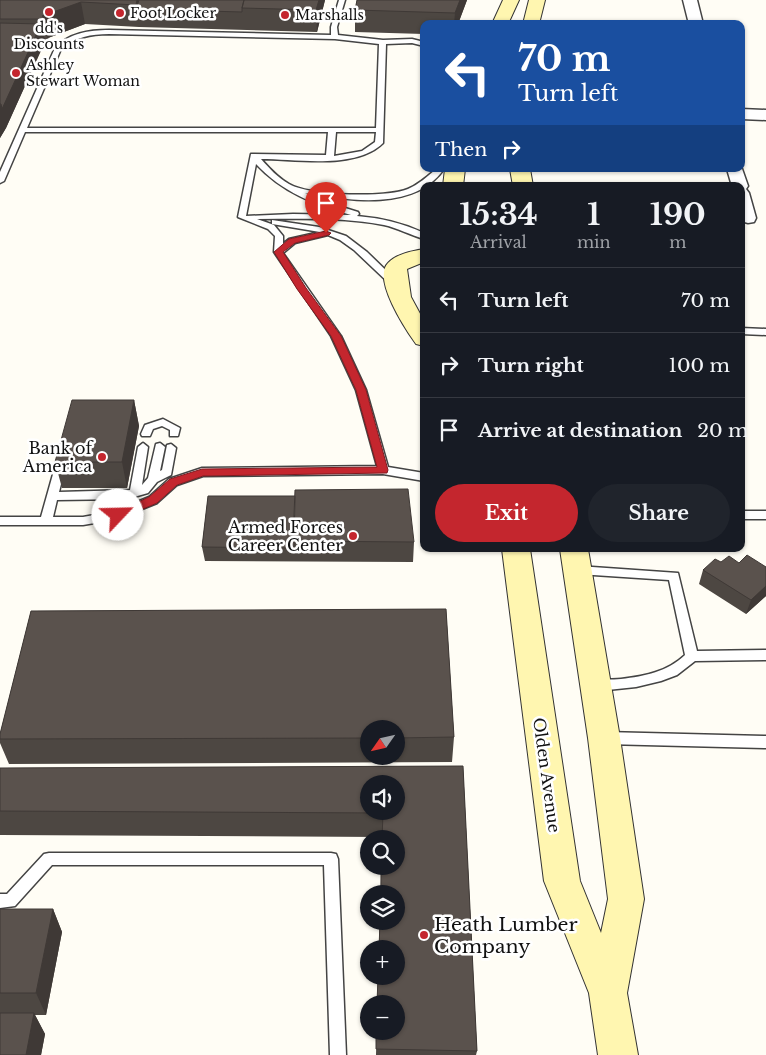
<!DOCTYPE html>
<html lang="en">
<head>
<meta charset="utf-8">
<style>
  :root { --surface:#171b24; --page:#20242c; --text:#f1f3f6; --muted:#9ea1a6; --line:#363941; --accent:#c4262e }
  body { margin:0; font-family:"Libre Baskerville",serif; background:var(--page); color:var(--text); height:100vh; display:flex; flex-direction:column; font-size:19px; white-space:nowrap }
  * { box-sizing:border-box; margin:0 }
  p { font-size:16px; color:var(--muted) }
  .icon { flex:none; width:28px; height:28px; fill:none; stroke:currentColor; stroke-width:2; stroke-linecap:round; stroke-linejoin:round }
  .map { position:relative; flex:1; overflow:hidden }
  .sheet { position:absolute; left:420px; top:182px; width:325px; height:370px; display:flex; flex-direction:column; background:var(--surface); border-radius:10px; box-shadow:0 1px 4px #0004 }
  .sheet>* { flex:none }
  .hud { position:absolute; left:420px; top:20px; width:325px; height:152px; border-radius:10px; box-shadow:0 1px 4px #0004; background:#1a4fa0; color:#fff; overflow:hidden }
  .needle { width:32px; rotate:236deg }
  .tools { position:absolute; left:360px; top:720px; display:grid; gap:10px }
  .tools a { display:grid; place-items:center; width:45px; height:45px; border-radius:50%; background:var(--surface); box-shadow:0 1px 4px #0004; font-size:25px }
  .pin { position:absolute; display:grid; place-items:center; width:42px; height:42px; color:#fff; margin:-51px -21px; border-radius:50% 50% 50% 0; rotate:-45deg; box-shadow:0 0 5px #0007 }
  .pin .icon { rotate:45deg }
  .me { position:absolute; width:55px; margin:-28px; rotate:66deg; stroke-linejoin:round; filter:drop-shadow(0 0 4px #0008) }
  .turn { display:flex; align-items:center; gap:18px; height:105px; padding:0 15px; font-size:22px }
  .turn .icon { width:65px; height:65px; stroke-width:2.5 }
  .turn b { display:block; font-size:35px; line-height:42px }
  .then { display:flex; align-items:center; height:48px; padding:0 15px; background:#0003; gap:10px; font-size:19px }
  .eta { display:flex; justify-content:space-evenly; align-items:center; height:85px; text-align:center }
  .eta b { font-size:30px; font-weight:700; line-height:35px }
  .action { display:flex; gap:10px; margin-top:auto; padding:10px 15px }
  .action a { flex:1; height:58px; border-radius:30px; background:var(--accent); color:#fff; font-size:20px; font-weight:700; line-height:58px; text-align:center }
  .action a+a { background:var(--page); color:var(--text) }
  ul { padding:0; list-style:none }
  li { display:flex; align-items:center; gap:15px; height:65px; padding:0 15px; border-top:1px solid var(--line) }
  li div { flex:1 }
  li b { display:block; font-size:19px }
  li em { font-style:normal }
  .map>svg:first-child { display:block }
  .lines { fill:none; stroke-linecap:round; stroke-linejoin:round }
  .lane-casing { stroke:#444; stroke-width:3 }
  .street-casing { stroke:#444; stroke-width:3 }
  .secondary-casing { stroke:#333; stroke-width:2 }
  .lane { fill:#fff; fill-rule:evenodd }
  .street { fill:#fff; fill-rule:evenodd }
  .secondary { fill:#fff6b0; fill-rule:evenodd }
  .wall { fill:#4d4742; fill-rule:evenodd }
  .shaded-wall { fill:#3f3936 }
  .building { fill:#5a524d; stroke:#3f3936; fill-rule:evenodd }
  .route { fill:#c4262e; stroke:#7f191e }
  .poi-dot { fill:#c4262e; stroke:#fff; stroke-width:2 }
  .labels { text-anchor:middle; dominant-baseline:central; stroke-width:5; stroke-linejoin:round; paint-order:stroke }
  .far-poi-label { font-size:14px; fill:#111; stroke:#fff; text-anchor:start }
  .poi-label { font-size:16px; fill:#111; stroke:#fff; text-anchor:end }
  .street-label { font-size:16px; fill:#111; stroke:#fff }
  .near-poi-label { font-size:19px; fill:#111; stroke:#fff; text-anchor:start }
</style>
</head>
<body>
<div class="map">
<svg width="766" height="1055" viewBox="0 0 766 1055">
  <rect width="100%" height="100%" fill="#fffdf5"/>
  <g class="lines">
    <defs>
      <path id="lane" d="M339,0H345L337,27L338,35L383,40L412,39L424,42V46L412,43L386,44L383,143C356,170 296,159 261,159C269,168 278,178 289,184C309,196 387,198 408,189C419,184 427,177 436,169H444C415,211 350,201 305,193L329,203L358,212L359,214L357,216C380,218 403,223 424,233V239C410,235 398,228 384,225C342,217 299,219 257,219L274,225L283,236V244L289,239L320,232L272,224V220L319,227L346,236L367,252L400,284L395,287L392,286L354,250L340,240L328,235L295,243L283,253L341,336L366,390L388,467L424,473V481L383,474L203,476L177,485L157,503L118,519L83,525H0V517H41L57,460L62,456L67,460L59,492L130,490L138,447L143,443L148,447L142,485L148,478L156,444L160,443L165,447L160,471L162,470L167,445L171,444L176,448L171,475L157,482L148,493L127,499L57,500L53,517H83L116,511L149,497L169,479L202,468L377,466L356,390L331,336L274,252L275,236L268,229L238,217L251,154L326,155L328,132H25L4,181L0,183V172L55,48C69,33 89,30 109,30L331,35V27ZM109,34L335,39L379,44L376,128H27L61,49C76,37 91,34 109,34ZM336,132H376L375,142L362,151L334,156ZM256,164C282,192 315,205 351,215L293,214L246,216Z
        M741,328L766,329V335L741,334Z
        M163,419L180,428L178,436H170V430L162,426L153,429L150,436H142L141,434L145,425Z
        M741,511H766V519H741Z
        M578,566L678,573L697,651L766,650V660L695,661L677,675L661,681L636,687L598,691L594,690L592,686L594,682C602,679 612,680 621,679C645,676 667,672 685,655L669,580L578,574L574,573L572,570L574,567Z
        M605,732L766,736V748L605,744L600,742L598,738L600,734Z
        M49,853H331L336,854L338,859L346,1055H330L324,865H52L15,906L0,908V894H7L44,854Z"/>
      <path id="street" d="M683,0H697L703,24H689Z
        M741,109L766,110V120L741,119Z
        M741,166L748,186L746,189L749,193L756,218L754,222L748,223L741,221V186H732L727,169H741Z"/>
      <path id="secondary" d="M503,0H519L508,24H492Z
        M529,0H545L539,24H523Z
        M445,169H465L463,186H443Z
        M510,169H530L533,186H513Z
        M424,249V262L407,269L411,297L424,321V346L416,344C406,330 372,279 388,263C396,254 412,251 424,249Z
        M502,549H530L580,881L601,933L608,899L588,738L560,549H588L620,738L644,899L627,993L638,1055H598L589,993L544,881Z"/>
    </defs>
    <!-- lane casing -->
    <use href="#lane" class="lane-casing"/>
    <!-- street casing -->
    <use href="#street" class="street-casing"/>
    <!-- secondary casing -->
    <use href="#secondary" class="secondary-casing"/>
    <!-- lane -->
    <use href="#lane" class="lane"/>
    <!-- street -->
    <use href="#street" class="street"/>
    <!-- secondary -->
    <use href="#secondary" class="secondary"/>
  </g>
  <!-- wall -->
  <path class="wall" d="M0,0H325L317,32L139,27L85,24L48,38L49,40L48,42H45L6,128L0,138Z
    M357,0H467L458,24H424V34L355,32V10Z
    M134,400L139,426L127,488H62L55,462Z
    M208,496L414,542L413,562L205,561L202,547Z
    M739,563L766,567V596L746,614L699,584L703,570Z
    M446,609L454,737L452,762L9,764L0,743V734L31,611ZM369,729H396V756H369Z
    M463,766L477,1051L476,1055H376L382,837L0,835V768Z
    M0,909H53L62,932L46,1015H35L45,1034L41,1055H0Z"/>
  <!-- shaded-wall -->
  <path class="shaded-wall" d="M137,0H147L136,9V5Z
    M319,0H325L317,32L316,10Z
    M460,0H467L458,24H454L455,13Z
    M81,2L85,24L48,38L49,40L48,42L42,16Z
    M41,24L45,41L6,128L0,138V106Z
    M134,400L139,426L127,488L122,462Z
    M766,586V596L746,614L751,600Z
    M53,909L62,932L46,1015L36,993Z
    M34,1013L45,1034L41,1055H26Z"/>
  <!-- building -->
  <path class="building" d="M0,0H137L136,5L81,2L42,16L44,17L43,19H0Z
    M139,0H244L242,8V12L136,9Z
    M244,0H319L316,10L242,8Z
    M357,0H460L455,13L355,10Z
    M0,23L41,24L2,109L1,104H0Z
    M72,400H134L122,462H55Z
    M408,489L414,542L293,541L295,490Z
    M208,496H295L294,548L202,547Z
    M747,555L766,567V586L751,600L703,570L715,559L721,562L729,556L739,563Z
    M446,609L454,737L396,738V729H369V738L0,739V734L31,611Z
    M463,766L477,1051L376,1049V1031H396V1004H377L378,976H396V949H379L380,921H396V894H381V866H396V839H382L383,813L0,811V768ZM369,784H396V811H369Z
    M0,909H53L36,993H0Z
    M0,1013H34L26,1055H0Z"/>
  <!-- route -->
  <path class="route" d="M326,231L331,233L329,235L295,243L283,252L306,288L341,336L366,390L388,470L387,473L203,476L177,485L157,503L122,518H114L112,515L114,513L149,497L170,479L202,469L377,467L356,390L331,336L297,289L274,252L289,239Z"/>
  <!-- markers -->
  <g class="poi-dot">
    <circle cx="49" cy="12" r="5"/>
    <circle cx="120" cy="13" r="5"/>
    <circle cx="285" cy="15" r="5"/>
    <circle cx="16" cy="73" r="5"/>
    <circle cx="102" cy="457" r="5"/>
    <circle cx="353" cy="536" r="5"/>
    <circle cx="424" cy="935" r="5"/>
  </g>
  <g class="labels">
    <!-- far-poi labels -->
    <g class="far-poi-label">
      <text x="130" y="13">Foot Locker</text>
      <text x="295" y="15">Marshalls</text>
      <text x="49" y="28" text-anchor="middle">dd's<tspan x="49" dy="16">Discounts</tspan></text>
      <text x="26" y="65">Ashley<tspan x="26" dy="16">Stewart Woman</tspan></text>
    </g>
    <!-- poi labels -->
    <g class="poi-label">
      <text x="92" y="448">Bank of<tspan x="92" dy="18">America</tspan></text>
      <text x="343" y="527">Armed Forces<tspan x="343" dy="18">Career Center</tspan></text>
    </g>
    <!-- street labels -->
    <g class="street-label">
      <text transform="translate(547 775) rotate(82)">Olden Avenue</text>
    </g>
    <!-- near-poi labels -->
    <g class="near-poi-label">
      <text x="434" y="924">Heath Lumber<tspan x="434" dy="22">Company</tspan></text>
    </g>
  </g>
</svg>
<div class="tools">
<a><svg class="needle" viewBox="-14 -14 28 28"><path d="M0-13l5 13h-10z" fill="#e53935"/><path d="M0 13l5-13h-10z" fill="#9ea1a6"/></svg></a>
<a><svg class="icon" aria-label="sound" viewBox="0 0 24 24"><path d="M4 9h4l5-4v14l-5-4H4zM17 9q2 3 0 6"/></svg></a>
<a><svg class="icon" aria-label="search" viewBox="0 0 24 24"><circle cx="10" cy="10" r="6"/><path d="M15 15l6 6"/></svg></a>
<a><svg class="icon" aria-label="layers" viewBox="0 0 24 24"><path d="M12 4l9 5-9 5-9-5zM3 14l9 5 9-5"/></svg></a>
<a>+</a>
<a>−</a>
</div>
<div class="pin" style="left:326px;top:233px;background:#d93025"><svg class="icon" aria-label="arrive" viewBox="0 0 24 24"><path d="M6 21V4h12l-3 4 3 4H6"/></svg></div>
<svg class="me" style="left:118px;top:515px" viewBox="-20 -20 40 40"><circle r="19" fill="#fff"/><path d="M0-13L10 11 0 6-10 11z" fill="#c4262e"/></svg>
<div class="hud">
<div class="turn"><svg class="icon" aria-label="left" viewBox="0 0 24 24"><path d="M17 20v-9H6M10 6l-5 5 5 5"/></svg><div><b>70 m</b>Turn left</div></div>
<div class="then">Then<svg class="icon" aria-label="right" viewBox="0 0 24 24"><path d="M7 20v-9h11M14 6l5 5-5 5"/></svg></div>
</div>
<section class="sheet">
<div class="eta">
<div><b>15:34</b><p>Arrival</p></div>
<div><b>1</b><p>min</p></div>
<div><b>190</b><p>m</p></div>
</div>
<ul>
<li><svg class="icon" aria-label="left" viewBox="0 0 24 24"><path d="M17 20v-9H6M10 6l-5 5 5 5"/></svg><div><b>Turn left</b></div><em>70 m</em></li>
<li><svg class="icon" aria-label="right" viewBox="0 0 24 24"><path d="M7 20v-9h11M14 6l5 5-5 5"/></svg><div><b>Turn right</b></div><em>100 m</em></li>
<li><svg class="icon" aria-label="arrive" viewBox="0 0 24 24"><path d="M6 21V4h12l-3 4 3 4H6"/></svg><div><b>Arrive at destination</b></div><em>20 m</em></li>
</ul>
<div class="action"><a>Exit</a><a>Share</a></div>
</section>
</div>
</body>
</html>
